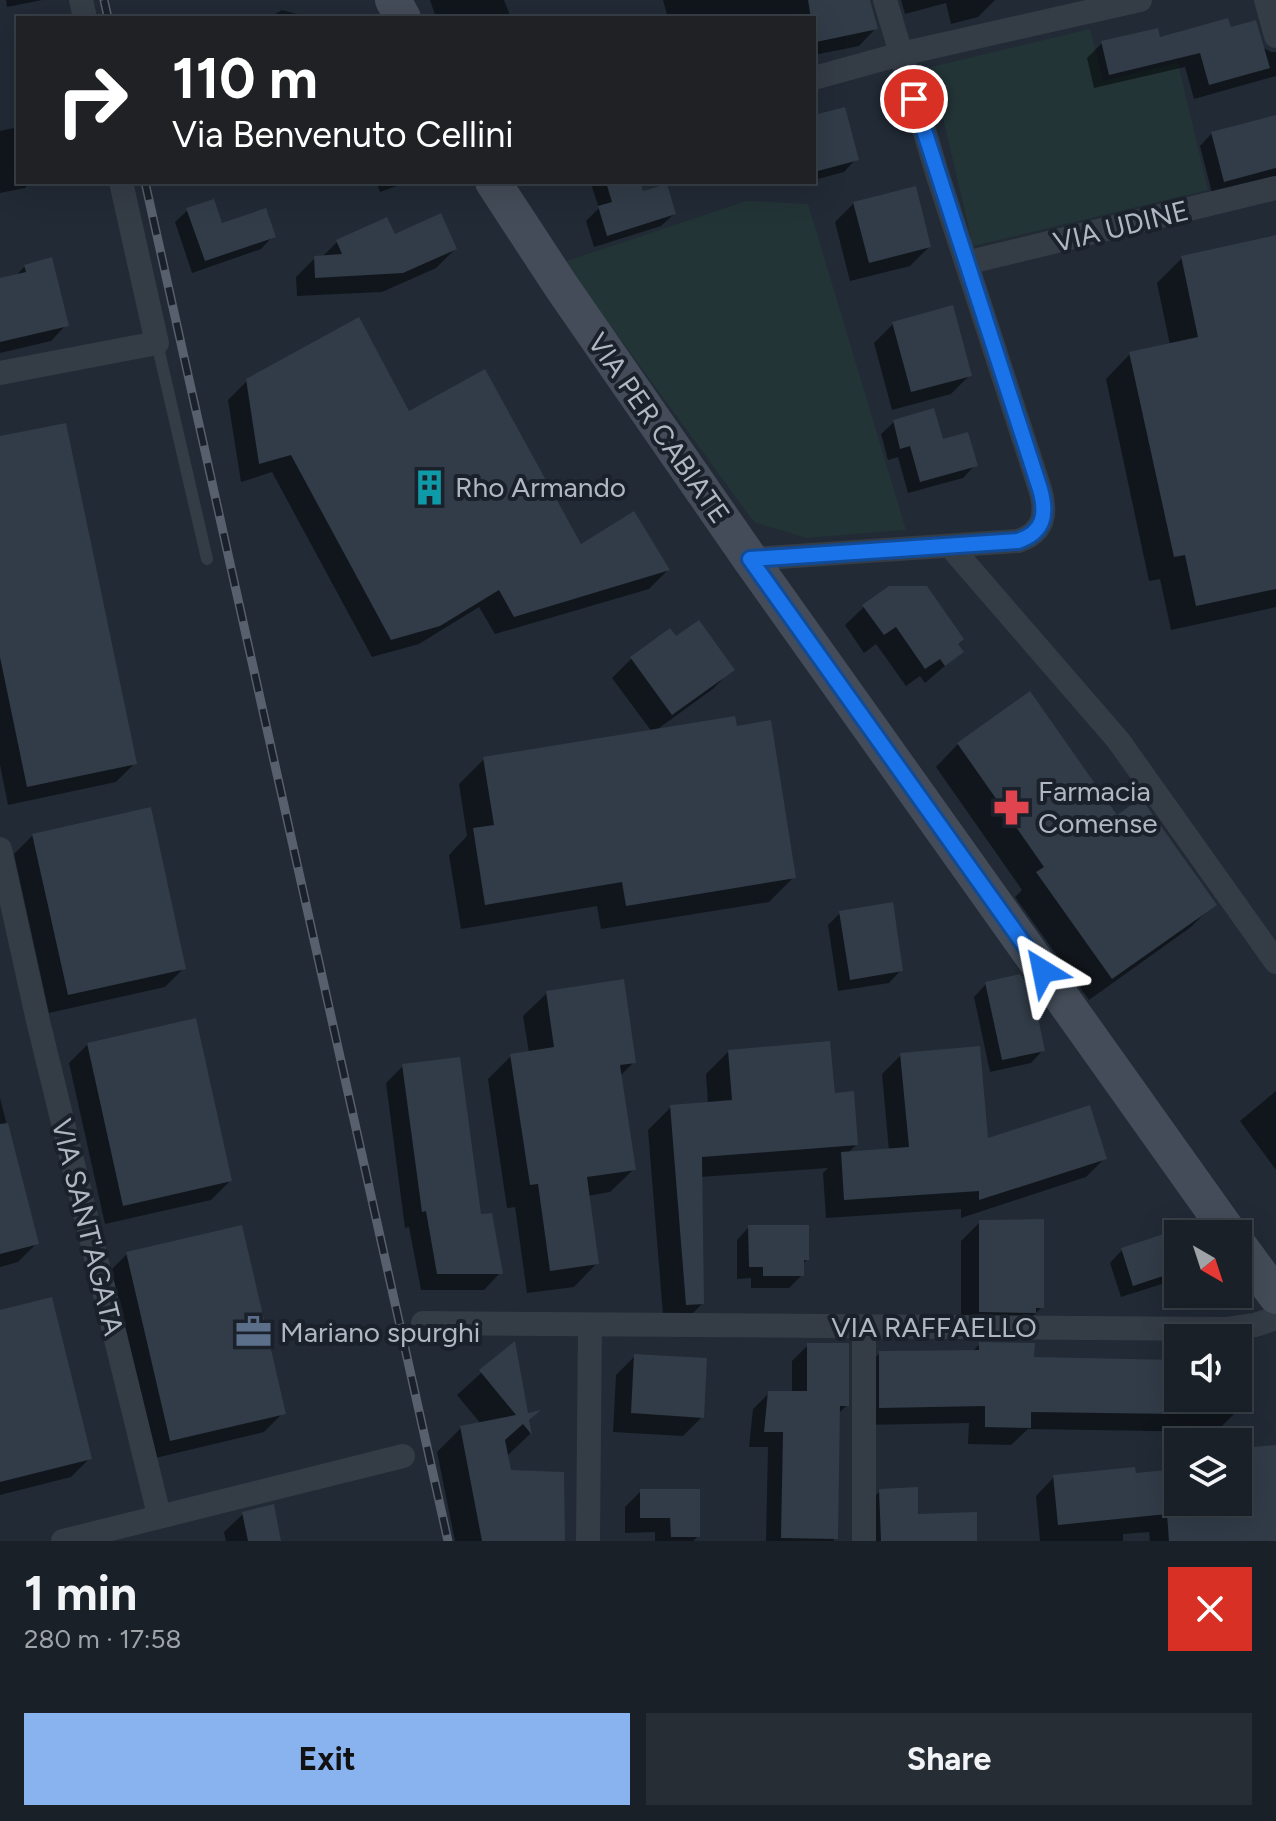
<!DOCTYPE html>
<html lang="en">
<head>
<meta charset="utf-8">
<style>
  :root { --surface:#192028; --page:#262d34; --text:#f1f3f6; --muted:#9fa3a8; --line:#373e45; --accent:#88b3ee }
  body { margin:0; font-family:Figtree,sans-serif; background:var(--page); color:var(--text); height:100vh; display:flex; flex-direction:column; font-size:30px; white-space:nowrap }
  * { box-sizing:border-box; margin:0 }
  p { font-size:26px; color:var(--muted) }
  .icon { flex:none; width:44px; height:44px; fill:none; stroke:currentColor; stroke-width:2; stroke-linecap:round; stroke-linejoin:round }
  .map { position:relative; height:1541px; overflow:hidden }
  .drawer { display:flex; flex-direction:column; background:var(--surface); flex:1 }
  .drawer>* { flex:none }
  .top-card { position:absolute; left:16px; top:16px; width:800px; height:168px; border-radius:0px; box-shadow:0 8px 32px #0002,0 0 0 2px var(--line); background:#202124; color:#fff; overflow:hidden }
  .needle { width:52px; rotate:141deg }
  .buttons { position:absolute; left:1164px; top:1220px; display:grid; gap:16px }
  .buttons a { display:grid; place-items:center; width:88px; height:88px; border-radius:0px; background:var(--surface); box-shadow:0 8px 32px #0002,0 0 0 2px var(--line); font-size:40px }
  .pin { position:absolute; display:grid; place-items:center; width:68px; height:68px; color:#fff; margin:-34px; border:4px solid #fff; border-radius:50%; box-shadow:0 2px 8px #0007 }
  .me { position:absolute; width:88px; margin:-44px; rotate:325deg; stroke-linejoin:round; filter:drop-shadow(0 0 6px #0008) }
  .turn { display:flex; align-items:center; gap:28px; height:168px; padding:0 24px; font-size:36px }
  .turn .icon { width:104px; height:104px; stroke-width:2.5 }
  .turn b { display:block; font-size:56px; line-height:68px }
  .round { display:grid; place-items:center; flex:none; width:84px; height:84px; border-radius:0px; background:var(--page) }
  .headline { display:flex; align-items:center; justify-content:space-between; height:136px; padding:0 24px }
  h1 { font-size:48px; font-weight:700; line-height:60px }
  .cta { display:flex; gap:16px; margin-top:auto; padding:16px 24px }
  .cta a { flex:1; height:92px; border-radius:0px; background:var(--accent); color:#111; font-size:32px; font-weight:700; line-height:92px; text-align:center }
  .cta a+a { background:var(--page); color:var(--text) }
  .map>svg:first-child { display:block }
  .green { fill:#233436 }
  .shadow { fill:#0007 }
  .building { fill:#313c48 }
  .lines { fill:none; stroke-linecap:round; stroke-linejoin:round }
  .lane { stroke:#343c46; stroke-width:12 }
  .street { stroke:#343c46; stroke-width:24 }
  .secondary { stroke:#434c58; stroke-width:36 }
  .rail-casing { stroke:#57606c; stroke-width:9 }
  .rail { stroke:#1a212a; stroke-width:6; stroke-dasharray:18; stroke-linecap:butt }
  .route-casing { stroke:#114b97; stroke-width:20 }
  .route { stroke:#1a73e8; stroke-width:14 }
  .labels { text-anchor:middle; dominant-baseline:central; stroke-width:8; stroke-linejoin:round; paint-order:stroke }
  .street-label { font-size:28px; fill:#afb7c2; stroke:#1a212a }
  .poi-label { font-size:28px; fill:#afb7c2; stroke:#1a212a; text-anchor:start }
</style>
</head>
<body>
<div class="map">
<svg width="1276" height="1541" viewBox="0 0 1276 1541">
  <rect width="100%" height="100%" fill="#212a35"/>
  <!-- green -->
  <path class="green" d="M1090,29L1103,81L1178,63L1208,190L973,246L931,67Z
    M747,201L808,204L906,530L806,538L754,522L564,262Z"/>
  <!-- shadow -->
  <path class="shadow" d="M6,0H42L7,7Z
    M430,0H504L511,18H436Z
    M663,0H868L876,28L859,46L814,55V18H668Z
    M901,0H995L978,17L951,24L946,3L905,14Z
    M282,10L304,16L305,18H268Z
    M1229,29L1271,52H1276V76L1194,99L1185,67L1094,88L1087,58L1102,43L1159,39Z
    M814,117L856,159L844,172L814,180Z
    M1276,117V176L1212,193L1200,146L1212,133Z
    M18,127V182H31L25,188L0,193V131Z
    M376,182H408L380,192Z
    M596,182H638L642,194L674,214L661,226L594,247L586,221L599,208L592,187Z
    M854,203L929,247L910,266L850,281L835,222Z
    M188,210L221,226L273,236L261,249L192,273L175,222Z
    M386,220L394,237L455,249L436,268L382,292L297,296L296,277L315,258L322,257L337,242Z
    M1276,237V607L1171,630L1160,579L1149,581L1106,379L1130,354L1170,345L1157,283L1182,258Z
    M25,266L66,325L51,341L0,353V280L15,277Z
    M893,324L970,375L951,394L892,410L874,343Z
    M247,381L580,547L668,570L649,589L495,634L479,607L419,644L372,657L272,472L241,482L228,400Z
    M894,422L942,441L975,465L963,478L908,493L898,457L888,460L881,434Z
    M0,439L135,763L116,782L8,805L0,765Z
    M864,607L956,645L961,652L925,683L920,676L906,686L876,644L864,653L845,625Z
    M675,639L732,669L714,688L655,731L794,877L769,902L601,929L597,906L461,929L449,855L467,836L459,784L484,759L652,732L612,678L631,659Z
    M958,744L1117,817L1214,904L1191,927L1089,1000L1015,897L1022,890L936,767Z
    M33,835L184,968L165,987L49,1013L14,854Z
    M840,913L901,970L889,983L838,991L828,925Z
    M986,984L1043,1050L1031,1063L990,1072L974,997Z
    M547,993L634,1062L620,1076L634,1169L610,1192L587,1196L597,1263L574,1287L527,1293L515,1207L507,1208L488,1079L511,1056L529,1053L523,1016Z
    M88,1044L230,1181L211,1200L105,1224L69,1063Z
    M728,1052L833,1095L856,1145L848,1153L889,1151L882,1074L901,1055L986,1141L1105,1158L1086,1177L961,1218V1209L826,1218L823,1173L828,1168L700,1177L702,1304L680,1326L664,1327L648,1130L671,1107L708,1104L706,1074Z
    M403,1066L480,1217L500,1273L484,1290H421L409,1227L405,1228L386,1083Z
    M1276,1091V1170L1240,1121Z
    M0,1098L37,1243L18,1262L0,1267Z
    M980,1222L1042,1307L1023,1326L961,1330V1241Z
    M749,1227L807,1259L802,1265V1275L789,1288H751V1278L737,1279V1240Z
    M1122,1250L1178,1262V1271L1168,1282L1121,1297L1110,1263Z
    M127,1254L283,1413L264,1432L151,1459L108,1273Z
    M0,1312L90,1458L71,1477L0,1495Z
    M513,1344L530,1434L506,1457L509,1472L563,1541H455L437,1452L461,1428L481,1424L457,1395Z
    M980,1344L1032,1359L1178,1362V1398H1234V1414L1216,1432L1028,1429L1011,1445L968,1444L969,1423L862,1425V1370L880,1353L972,1352Z
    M808,1345L847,1405L838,1414L834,1541H766L768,1447H749L753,1409L769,1393H792V1361Z
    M635,1356L702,1417L683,1436L613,1432L616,1375Z
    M1276,1447V1541H1150L1149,1532L1123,1534V1541H1040L1036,1496L1054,1477L1134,1475L1178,1471V1502H1238V1456L1244,1450Z
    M641,1491L698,1536L693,1541H655V1532L625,1533V1507Z
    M880,1491L916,1516L976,1541H863L862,1509Z
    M243,1514L279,1541H226L224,1532Z"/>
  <!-- building -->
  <path class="building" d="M808,0H870L878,29L816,42L814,18H811Z
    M1228,18L1231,27L1256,20L1270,68L1209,85L1200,53L1109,75L1101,41L1158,28L1160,37Z
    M845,107L859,160L814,172V115Z
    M1276,115V168L1224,182L1211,132Z
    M606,182H640L643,191L667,184L676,214L607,236L598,206L612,202Z
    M916,186L931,247L869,263L853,202Z
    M214,199L222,223L266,208L276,237L205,261L186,208Z
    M441,213L457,249L403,273L315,278L314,256L342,254L336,240L387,217L395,234Z
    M1276,235V589L1196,606L1185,555L1174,557L1129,352L1198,337L1181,256Z
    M52,257L69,326L0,342V278L26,272L24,265Z
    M953,305L972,376L911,392L892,322Z
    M359,317L409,411L485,369L581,544L634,511L670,570L514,617L499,590L440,626L391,640L291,455L259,464L246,379Z
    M934,408L943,439L968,432L978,466L920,482L910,446L900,449L893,420Z
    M66,423L137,764L27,787L0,657V436Z
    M889,586H927L964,639L958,644L964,652L945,666L940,659L925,669L896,627L884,635L862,605Z
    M699,620L735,670L672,715L630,657L670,628L676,636Z
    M1030,691L1117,815L1141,798L1217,905L1112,979L1036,872L1044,867L957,743Z
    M735,716L737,726L771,720L796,878L626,906L622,882L485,905L473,828L494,825L483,757Z
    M151,807L186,969L68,995L32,834Z
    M893,902L903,971L850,980L839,911Z
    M1020,974L1033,993L1045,1051L1002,1060L985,982Z
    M624,979L636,1063L620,1065L636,1170L587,1177L599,1264L550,1271L538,1184L530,1185L510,1054L554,1047L546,991Z
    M196,1018L232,1181L123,1206L87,1043Z
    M830,1041L835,1093L854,1091L858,1145L702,1157L704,1304L686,1305L670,1105L732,1100L728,1050Z
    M980,1046L988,1138L1090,1105L1107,1159L979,1200V1191L844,1200L841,1152L909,1147L900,1053Z
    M460,1057L481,1214L492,1213L503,1274H437L426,1211L422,1212L402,1064Z
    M8,1123L39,1244L0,1254V1124Z
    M1044,1219V1308H1036V1313L979,1312V1220Z
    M242,1225L286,1414L170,1441L126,1252Z
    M748,1225H809V1260H804V1276H763V1267H749Z
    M1170,1232L1178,1256V1271L1133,1286L1121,1248Z
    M52,1297L92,1459L0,1482V1310Z
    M515,1341L528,1413L541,1410L529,1420L532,1435L523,1424L505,1440L511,1470L564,1472L565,1541H482L460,1426L516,1415L479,1370Z
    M979,1342L1035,1343L1034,1357L1178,1360V1414L1031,1412V1428L985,1427V1406L879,1408V1351L979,1350Z
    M807,1343H849V1406H840L838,1539L781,1538L783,1432H764L768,1391H807Z
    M634,1354L707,1358L704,1418L631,1413Z
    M1276,1445V1541H1169L1167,1514L1058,1525L1053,1475L1135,1467L1136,1473L1178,1469V1502H1238V1463L1244,1462L1243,1448Z
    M918,1487V1514L977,1512V1541H881L879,1489Z
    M640,1489H700V1537H671L670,1518H640Z
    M274,1504L281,1541H248L242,1512Z"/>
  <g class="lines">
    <!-- lane -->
    <path class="lane" d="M157,343L207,559"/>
    <!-- street -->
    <path class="street" d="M81,0L85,18
      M1266,0L1276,36
      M814,78L901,54L1140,0
      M966,263L1276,188
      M0,373L157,343L121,182
      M950,546L1118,740L1276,962
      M750,559L1018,541C1045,532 1047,513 1040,489L937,173L885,0
      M0,849L38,1021L159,1515
      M423,1323L1227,1329L1255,1325L1276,1318
      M63,1541L403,1456
      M588,1541L590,1325
      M864,1541V1327"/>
    <!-- secondary -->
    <path class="secondary" d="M393,0L403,18
      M493,182L561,286L750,559L1230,1234
      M1238,1244L1276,1296"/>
    <defs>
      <path id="rail" d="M104,0L108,18
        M145,182L448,1541"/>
    </defs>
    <!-- rail casing -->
    <use href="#rail" class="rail-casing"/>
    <!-- rail -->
    <use href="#rail" class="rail"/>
  </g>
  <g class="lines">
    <defs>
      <path id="route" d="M914,99L1040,489C1047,513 1045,532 1018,541L750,559L1043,971"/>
    </defs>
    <!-- route casing -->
    <use href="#route" class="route-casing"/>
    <!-- route -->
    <use href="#route" class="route"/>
  </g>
  <!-- icons -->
  <defs>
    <symbol id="building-bare" viewBox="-9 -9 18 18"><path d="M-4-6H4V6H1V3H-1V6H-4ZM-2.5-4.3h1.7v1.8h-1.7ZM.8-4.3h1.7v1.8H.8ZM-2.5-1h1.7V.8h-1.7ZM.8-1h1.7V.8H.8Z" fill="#0f9aa8" stroke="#1a212a" stroke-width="2.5" paint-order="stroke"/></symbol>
    <symbol id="pharmacy-bare" viewBox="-9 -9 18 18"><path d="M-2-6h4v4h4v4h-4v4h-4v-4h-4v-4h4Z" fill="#e0444e" stroke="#1a212a" stroke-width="2.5" paint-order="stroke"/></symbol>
    <symbol id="office-bare" viewBox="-9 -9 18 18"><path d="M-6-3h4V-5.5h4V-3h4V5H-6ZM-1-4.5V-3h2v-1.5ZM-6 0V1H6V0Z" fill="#5c6f8a" stroke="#1a212a" stroke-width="2.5" paint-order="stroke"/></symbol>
  </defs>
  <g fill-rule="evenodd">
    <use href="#building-bare" x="404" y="462" width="51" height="51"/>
    <use href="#pharmacy-bare" x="986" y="782" width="51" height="51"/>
    <use href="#office-bare" x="228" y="1306" width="51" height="51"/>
  </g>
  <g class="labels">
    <!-- street labels -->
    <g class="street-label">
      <text transform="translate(1121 226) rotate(-14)">VIA UDINE</text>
      <text transform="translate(659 428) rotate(55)">VIA PER CABIATE</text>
      <text transform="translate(88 1227) rotate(76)">VIA SANT'AGATA</text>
      <text x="934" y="1327">VIA RAFFAELLO</text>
    </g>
    <!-- poi labels -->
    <g class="poi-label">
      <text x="455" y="487">Rho Armando</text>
      <text x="1038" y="791">Farmacia<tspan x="1038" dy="32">Comense</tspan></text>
      <text x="280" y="1332">Mariano spurghi</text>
    </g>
  </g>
</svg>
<div class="buttons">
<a><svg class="needle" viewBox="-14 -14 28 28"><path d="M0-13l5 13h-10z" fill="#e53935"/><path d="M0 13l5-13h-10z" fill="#9fa3a8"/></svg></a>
<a><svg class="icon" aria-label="sound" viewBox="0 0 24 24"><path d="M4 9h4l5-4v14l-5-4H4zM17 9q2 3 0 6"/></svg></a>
<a><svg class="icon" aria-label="layers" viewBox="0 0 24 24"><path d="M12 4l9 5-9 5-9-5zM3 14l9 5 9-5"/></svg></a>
</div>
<div class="pin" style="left:914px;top:99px;background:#d93025"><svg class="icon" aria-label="arrive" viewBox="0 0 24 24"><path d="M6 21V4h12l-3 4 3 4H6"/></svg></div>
<svg class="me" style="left:1043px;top:971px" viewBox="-20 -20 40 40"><path d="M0-17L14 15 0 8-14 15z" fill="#1a73e8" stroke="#fff" stroke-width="4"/></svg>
<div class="top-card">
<div class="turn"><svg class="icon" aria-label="right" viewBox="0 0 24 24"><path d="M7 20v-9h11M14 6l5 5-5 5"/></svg><div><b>110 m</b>Via Benvenuto Cellini</div></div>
</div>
</div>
<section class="drawer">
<div class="headline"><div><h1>1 min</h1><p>280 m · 17:58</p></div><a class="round" style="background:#d93025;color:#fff"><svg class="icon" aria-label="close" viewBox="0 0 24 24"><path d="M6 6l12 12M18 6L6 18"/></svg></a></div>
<div class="cta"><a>Exit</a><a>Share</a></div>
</section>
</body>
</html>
